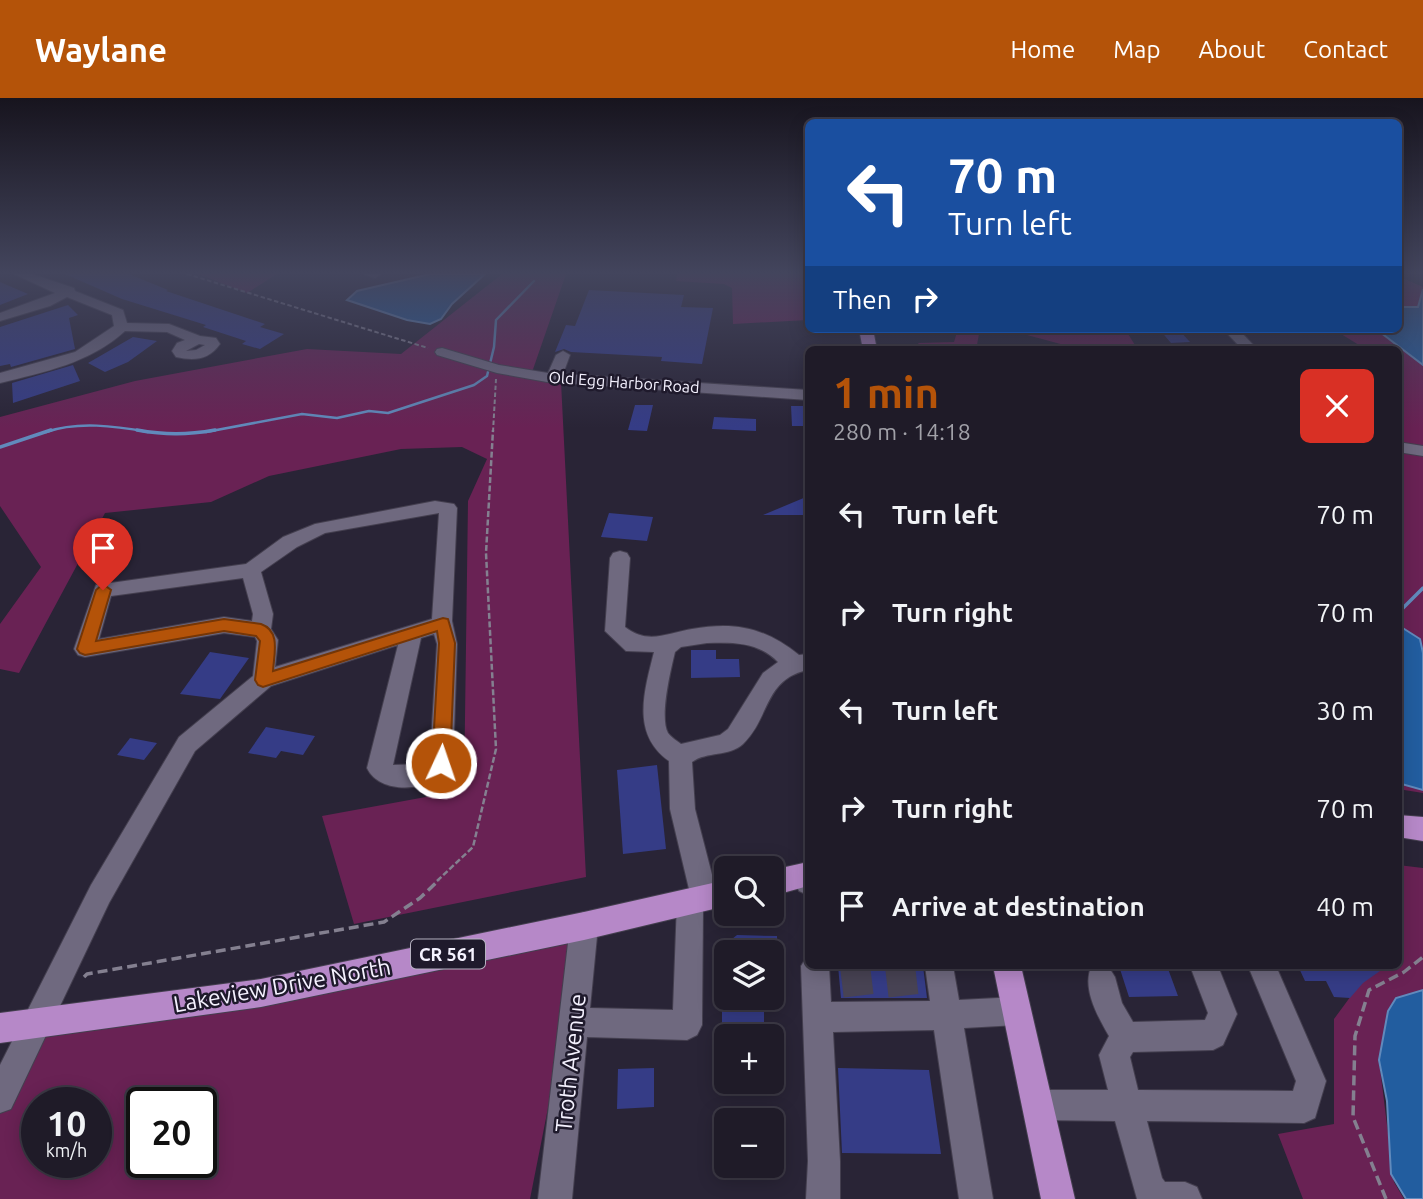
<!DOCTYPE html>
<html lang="en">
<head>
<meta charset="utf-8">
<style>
  :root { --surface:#1f1b28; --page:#2c2834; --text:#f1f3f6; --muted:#a1a1a8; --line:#3c3945; --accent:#b45309 }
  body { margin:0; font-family:Ubuntu,sans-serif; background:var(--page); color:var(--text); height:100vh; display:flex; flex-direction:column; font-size:26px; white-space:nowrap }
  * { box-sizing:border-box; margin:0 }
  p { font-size:23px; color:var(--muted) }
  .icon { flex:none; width:38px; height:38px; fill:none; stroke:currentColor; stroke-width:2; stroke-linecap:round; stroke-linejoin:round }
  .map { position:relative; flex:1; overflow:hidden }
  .drawer { position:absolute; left:805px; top:248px; width:597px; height:623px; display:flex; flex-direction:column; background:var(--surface); border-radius:10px; box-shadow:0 4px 18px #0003,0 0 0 2px var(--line) }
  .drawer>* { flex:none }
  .top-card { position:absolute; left:805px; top:21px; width:597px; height:214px; border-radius:10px; box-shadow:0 4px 18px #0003,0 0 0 2px var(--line); background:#1a4fa0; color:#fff; overflow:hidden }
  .fabs { position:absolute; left:714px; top:758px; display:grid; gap:14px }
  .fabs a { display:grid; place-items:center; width:70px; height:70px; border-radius:10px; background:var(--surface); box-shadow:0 4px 18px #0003,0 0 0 2px var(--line); font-size:35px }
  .speed { position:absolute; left:21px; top:989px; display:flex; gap:14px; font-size:35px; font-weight:700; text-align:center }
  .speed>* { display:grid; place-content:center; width:91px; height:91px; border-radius:50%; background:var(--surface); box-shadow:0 4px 18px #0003,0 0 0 2px var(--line); line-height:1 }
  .speed small { font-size:18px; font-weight:400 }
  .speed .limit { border:4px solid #111; border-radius:10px; background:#fff; color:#111 }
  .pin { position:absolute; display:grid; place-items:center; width:60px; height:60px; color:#fff; margin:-72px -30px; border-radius:50% 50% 50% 0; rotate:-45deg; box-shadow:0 0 7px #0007 }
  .pin .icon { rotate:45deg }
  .me { position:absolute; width:77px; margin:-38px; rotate:3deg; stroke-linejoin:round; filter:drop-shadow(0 0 5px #0008) }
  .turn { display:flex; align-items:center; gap:24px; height:147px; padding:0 28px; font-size:32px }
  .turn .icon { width:91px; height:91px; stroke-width:2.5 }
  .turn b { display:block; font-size:49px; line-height:60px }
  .then { display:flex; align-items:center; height:66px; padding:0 28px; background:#0003; gap:14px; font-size:26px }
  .round { display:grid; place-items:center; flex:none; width:74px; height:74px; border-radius:10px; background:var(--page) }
  .headline { display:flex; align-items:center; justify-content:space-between; height:119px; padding:0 28px }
  h1 { font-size:42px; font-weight:600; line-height:52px; color:var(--accent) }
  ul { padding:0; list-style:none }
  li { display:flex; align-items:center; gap:21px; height:98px; padding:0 28px }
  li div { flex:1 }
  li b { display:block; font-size:26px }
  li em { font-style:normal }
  header { display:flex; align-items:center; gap:42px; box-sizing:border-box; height:98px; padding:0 35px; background:var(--accent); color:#fff }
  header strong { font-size:33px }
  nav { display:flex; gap:38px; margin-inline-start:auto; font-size:24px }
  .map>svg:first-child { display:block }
  .green { fill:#692254; fill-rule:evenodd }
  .water { fill:#225d9f; stroke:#618abc; stroke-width:2 }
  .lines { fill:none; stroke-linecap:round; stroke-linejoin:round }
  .stream-far1 { stroke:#618abc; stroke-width:2.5 }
  .stream { stroke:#618abc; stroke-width:3.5 }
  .building { fill:#353c86 }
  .minor-tunnel { stroke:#484354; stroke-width:30; stroke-dasharray:30 15; stroke-linecap:butt }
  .minor-casing { stroke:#443f4f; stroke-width:2 }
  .major-casing { stroke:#443f4f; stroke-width:2 }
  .path-far2 { stroke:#848090; stroke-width:2; stroke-dasharray:4.5 2.5; stroke-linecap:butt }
  .path-far1 { stroke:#848090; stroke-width:2.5; stroke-dasharray:6 2.5; stroke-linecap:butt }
  .path { stroke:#848090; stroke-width:3.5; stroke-dasharray:10 5; stroke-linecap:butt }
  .minor { fill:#6f697f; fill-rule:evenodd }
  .major { fill:#b688c8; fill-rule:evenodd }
  .route { fill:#b45309; stroke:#753606; stroke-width:2 }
  .labels { text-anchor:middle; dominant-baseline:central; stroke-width:5; stroke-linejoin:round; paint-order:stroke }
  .far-street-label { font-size:16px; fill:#f5f2ff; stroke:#1f1a2c }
  .shield { fill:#1f1a2c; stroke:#b5b1c0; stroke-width:2 }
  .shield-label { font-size:18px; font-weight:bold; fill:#f5f2ff }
  .near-street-label { font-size:23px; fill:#f5f2ff; stroke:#1f1a2c }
</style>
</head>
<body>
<header>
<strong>Waylane</strong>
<nav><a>Home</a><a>Map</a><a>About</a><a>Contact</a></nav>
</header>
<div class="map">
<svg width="1423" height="1101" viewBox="0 0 1423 1101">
  <rect width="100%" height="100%" fill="#292436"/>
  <!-- green -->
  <path class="green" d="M198,176H277L247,195Z
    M502,176H566L530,280L561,284L586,779L354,826L322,718L464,692L468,403L487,361L462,349L401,351L269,378L211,404L105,415L19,575L0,571V526L41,469L0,408V319L135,283L307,251L401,256Z
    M677,176H808V222L733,226L732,190L724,186L676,183Z
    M1398,178L1423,189L1418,210H1398Z
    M958,231H1125L1138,252H1083L1027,237L979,236L976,252H923L918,245L954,244Z
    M1333,231L1379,232L1423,267V695L1398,691V252H1367Z
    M1398,767L1423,770V909L1379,962L1394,1084L1404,1101H1303L1278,1036L1334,1026V921L1373,868H1398V834L1403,826L1398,817Z
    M584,828L530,1101H0V1000L38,925ZM37,1004H96V1064H37ZM142,1004H201V1064H142Z"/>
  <!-- water -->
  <path class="water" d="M430,176H485L452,206L441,221L430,226L407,222L347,202L357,193Z
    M1423,191V267L1376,231H1398V209H1418Z
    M1398,527L1420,541L1423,555V692L1398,685Z
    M1423,892V1101H1406L1391,1076L1387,1003L1379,962L1388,913L1396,900Z"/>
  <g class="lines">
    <!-- stream-far1 -->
    <path class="stream-far1" d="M46,334C78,323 115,328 148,334
      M206,334L302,316L337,320L369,313L388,315L474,287L487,278L494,249L496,222L534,183"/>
    <!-- stream -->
    <path class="stream" d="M137,332C165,337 187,337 215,332
      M0,349L51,332
      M1398,515L1423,490"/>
  </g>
  <!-- building -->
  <path class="building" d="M65,176H129L168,192L166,193L265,226L260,229L284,236L260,251L242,246L246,243L203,229L206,227L122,201Z
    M0,184L28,196L0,207Z
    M589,192L684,197L681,209L713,210L702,266L661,263L662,259L571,254L564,251L555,254L566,227L575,228Z
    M68,207L78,217L69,220L75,251L11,269L10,266L0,268V229Z
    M1159,231H1178L1190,244L1171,245Z
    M133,239L157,243L128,264L105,274L88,265Z
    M73,267L80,283L13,305L12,285Z
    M635,307H653L647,333L628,332Z
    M791,308H805L806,314H808V328H792Z
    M714,319L756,321V333L712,331Z
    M806,399L808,417H763Z
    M609,415L653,419L647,443L601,439Z
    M691,552H716V561H739L740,579L691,580Z
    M210,554L249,560L220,601L180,596Z
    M266,629L315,638L303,657L281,653L276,660L248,655Z
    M130,640L157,645L144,662L117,657Z
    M657,667L666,751L623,756L617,672Z
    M737,837L777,838V854H716Z
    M838,868H923L927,900H841Z
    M1119,868H1167L1178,898L1129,899Z
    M1298,868H1387L1363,885L1350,900L1334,899L1326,883H1305Z
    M722,900H764V930H722Z
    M654,970V1009L617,1011L618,971Z
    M838,970L929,972L941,1056L842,1055Z"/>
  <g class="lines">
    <!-- minor-tunnel -->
    <path class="minor-tunnel" d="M855,868L859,901
      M900,868L904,902"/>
    <defs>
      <path id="minor" d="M14,176H32L74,190L75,193L123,212L127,225L169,226L200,238L216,240L220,246C209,262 194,263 176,259L172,253L177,245L185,242L167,234L125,233C90,265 45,274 0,285V275L75,254L114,228L112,217L67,199L50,208L0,223V215L55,195ZM199,246L205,247L196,252L186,253Z
        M363,176H381L375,180Z
        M1223,231H1238L1258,252H1243Z
        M442,250L499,267L548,275L556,257L563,253L570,257L563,276L808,292V302L547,284L497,275L437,257L435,254L437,251Z
        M1398,344L1423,348V358L1398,354Z
        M435,403L454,406L457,410L452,523L457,546L453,665C440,693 381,700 367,670L398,547L271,588L195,653L109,805L11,1011L0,1015V967L91,787L179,639L253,578L257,543L255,539L224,535L85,559L78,557L74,551L96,487L246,466L283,439L315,426ZM439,415L432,521L275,569L278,542L271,531L273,516L261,474L297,449L325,435ZM243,480L253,516L252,523L224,519L99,541L111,498ZM434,536L437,546L430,660L421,666L393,667L421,540Z
        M620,453L627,455L630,460L625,529C648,547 667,535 692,531C736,523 765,530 799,557L808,556V572C764,581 770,620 743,646C729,659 707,653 692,664L695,711L718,800L714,809L703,812L702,927L697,937L687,942L587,939L572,1101H538L570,828L574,818L584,814L594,818L598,828L590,910L673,912L677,804L681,795L689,791L670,711L669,663C631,636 644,594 654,554L626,553L605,533L610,460L613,455ZM707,545C734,544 758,544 778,564L763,575L728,631L720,637L681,646C677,643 671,639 668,635C659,619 671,571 675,554L681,549Z
        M808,764V797L799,793L795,784L799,767Z
        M808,857V868H829L831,904L930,903L925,868H953L959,902L1017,899L1027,903L1031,913L1027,923L1017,927L964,930L993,1101H959L934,932L833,934L840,1063V1101H806L808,1063L801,868Z
        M1108,868L1115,879L1122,905L1133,924L1205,922L1208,915L1190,868H1218L1237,916L1223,947L1213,952L1133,954L1130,959L1138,992L1293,993L1296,983L1248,868H1276L1326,983L1315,1020L1304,1025L1147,1023L1162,1080L1165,1084H1185L1197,1089L1202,1101H1137L1115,1023L1038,1022L1027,1018L1023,1007L1027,996L1038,992H1108L1099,957L1109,938C1098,919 1082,891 1091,869Z"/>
      <path id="major" d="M859,231H873L877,252H863Z
        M1398,717L1423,719V743L1398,739Z
        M808,764V788L772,798V772Z
        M726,782V808L584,842L261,909L0,945V915L261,881L584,814Z
        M993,868H1021L1075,1101H1041Z"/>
    </defs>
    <!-- minor casing -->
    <use href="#minor" class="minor-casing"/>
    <!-- major casing -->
    <use href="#major" class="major-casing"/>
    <!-- path-far2 -->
    <path class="path-far2" d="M187,176L428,250
      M493,334L496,281"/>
    <!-- path-far1 -->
    <path class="path-far1" d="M437,783L473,749L496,651L486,455L493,332"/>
    <!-- path -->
    <path class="path" d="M84,879L87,876L384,824L420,800L439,782
      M1386,1101L1353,1019L1355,938L1369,892L1404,874L1423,859"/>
    <!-- minor -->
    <use href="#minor" class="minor"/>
    <!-- major -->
    <use href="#major" class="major"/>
  </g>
  <!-- sky -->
  <linearGradient id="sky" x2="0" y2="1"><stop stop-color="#17141e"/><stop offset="0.53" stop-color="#43455d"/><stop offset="1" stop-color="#43455d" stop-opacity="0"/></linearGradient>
  <rect width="1423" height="330" fill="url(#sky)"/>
  <!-- route -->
  <path class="route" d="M103,486L111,492L96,543L224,521L261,526C281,533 274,556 273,573L443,520L448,521L455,545L450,665L448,670L441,673L435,670L432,665L439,545L437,533L263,589L258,587L255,582L260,543L256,538L224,533L85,557L80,555L77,551L96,492Z"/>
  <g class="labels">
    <!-- far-street labels -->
    <g class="far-street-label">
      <text transform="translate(624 284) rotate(4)">Old Egg Harbor Road</text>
    </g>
    <!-- shield labels -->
    <rect class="shield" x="411" y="841.5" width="74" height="29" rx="5"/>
    <g class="shield-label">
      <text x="448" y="856">CR 561</text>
    </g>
    <!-- near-street labels -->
    <g class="near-street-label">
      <text transform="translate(282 887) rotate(-10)">Lakeview Drive North</text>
      <text transform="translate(570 965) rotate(-84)">Troth Avenue</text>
    </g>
  </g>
</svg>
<div class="fabs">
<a><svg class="icon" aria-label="search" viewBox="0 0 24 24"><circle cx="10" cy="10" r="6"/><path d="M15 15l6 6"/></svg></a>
<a><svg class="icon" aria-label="layers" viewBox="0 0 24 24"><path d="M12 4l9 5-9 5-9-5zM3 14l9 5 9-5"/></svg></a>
<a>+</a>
<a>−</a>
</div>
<div class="speed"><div>10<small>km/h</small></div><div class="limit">20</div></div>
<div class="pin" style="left:103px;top:492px;background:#d93025"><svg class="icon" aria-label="arrive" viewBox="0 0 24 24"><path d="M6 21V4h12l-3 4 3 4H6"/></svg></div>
<svg class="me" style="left:441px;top:665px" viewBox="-20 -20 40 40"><circle r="17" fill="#b45309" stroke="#fff" stroke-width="3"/><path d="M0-11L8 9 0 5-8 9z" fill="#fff"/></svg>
<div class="top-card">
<div class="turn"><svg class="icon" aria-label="left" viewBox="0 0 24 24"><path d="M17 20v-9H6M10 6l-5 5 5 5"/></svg><div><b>70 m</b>Turn left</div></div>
<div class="then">Then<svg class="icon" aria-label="right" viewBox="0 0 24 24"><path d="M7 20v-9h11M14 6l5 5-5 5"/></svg></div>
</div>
<section class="drawer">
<div class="headline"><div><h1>1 min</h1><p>280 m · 14:18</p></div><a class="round" style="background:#d93025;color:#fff"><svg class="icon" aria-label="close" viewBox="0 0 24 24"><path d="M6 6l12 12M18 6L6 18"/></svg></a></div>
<ul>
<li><svg class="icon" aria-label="left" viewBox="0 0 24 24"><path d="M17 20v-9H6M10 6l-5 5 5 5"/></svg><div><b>Turn left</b></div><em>70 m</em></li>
<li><svg class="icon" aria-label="right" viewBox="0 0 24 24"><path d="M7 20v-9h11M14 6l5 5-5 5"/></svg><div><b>Turn right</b></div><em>70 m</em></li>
<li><svg class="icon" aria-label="left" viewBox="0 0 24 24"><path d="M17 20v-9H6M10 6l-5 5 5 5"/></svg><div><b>Turn left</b></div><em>30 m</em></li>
<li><svg class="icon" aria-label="right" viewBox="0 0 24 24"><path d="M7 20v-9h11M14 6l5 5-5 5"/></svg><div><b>Turn right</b></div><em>70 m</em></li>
<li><svg class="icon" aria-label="arrive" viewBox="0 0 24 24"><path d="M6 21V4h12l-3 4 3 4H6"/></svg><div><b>Arrive at destination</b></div><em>40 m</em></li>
</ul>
</section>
</div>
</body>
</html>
